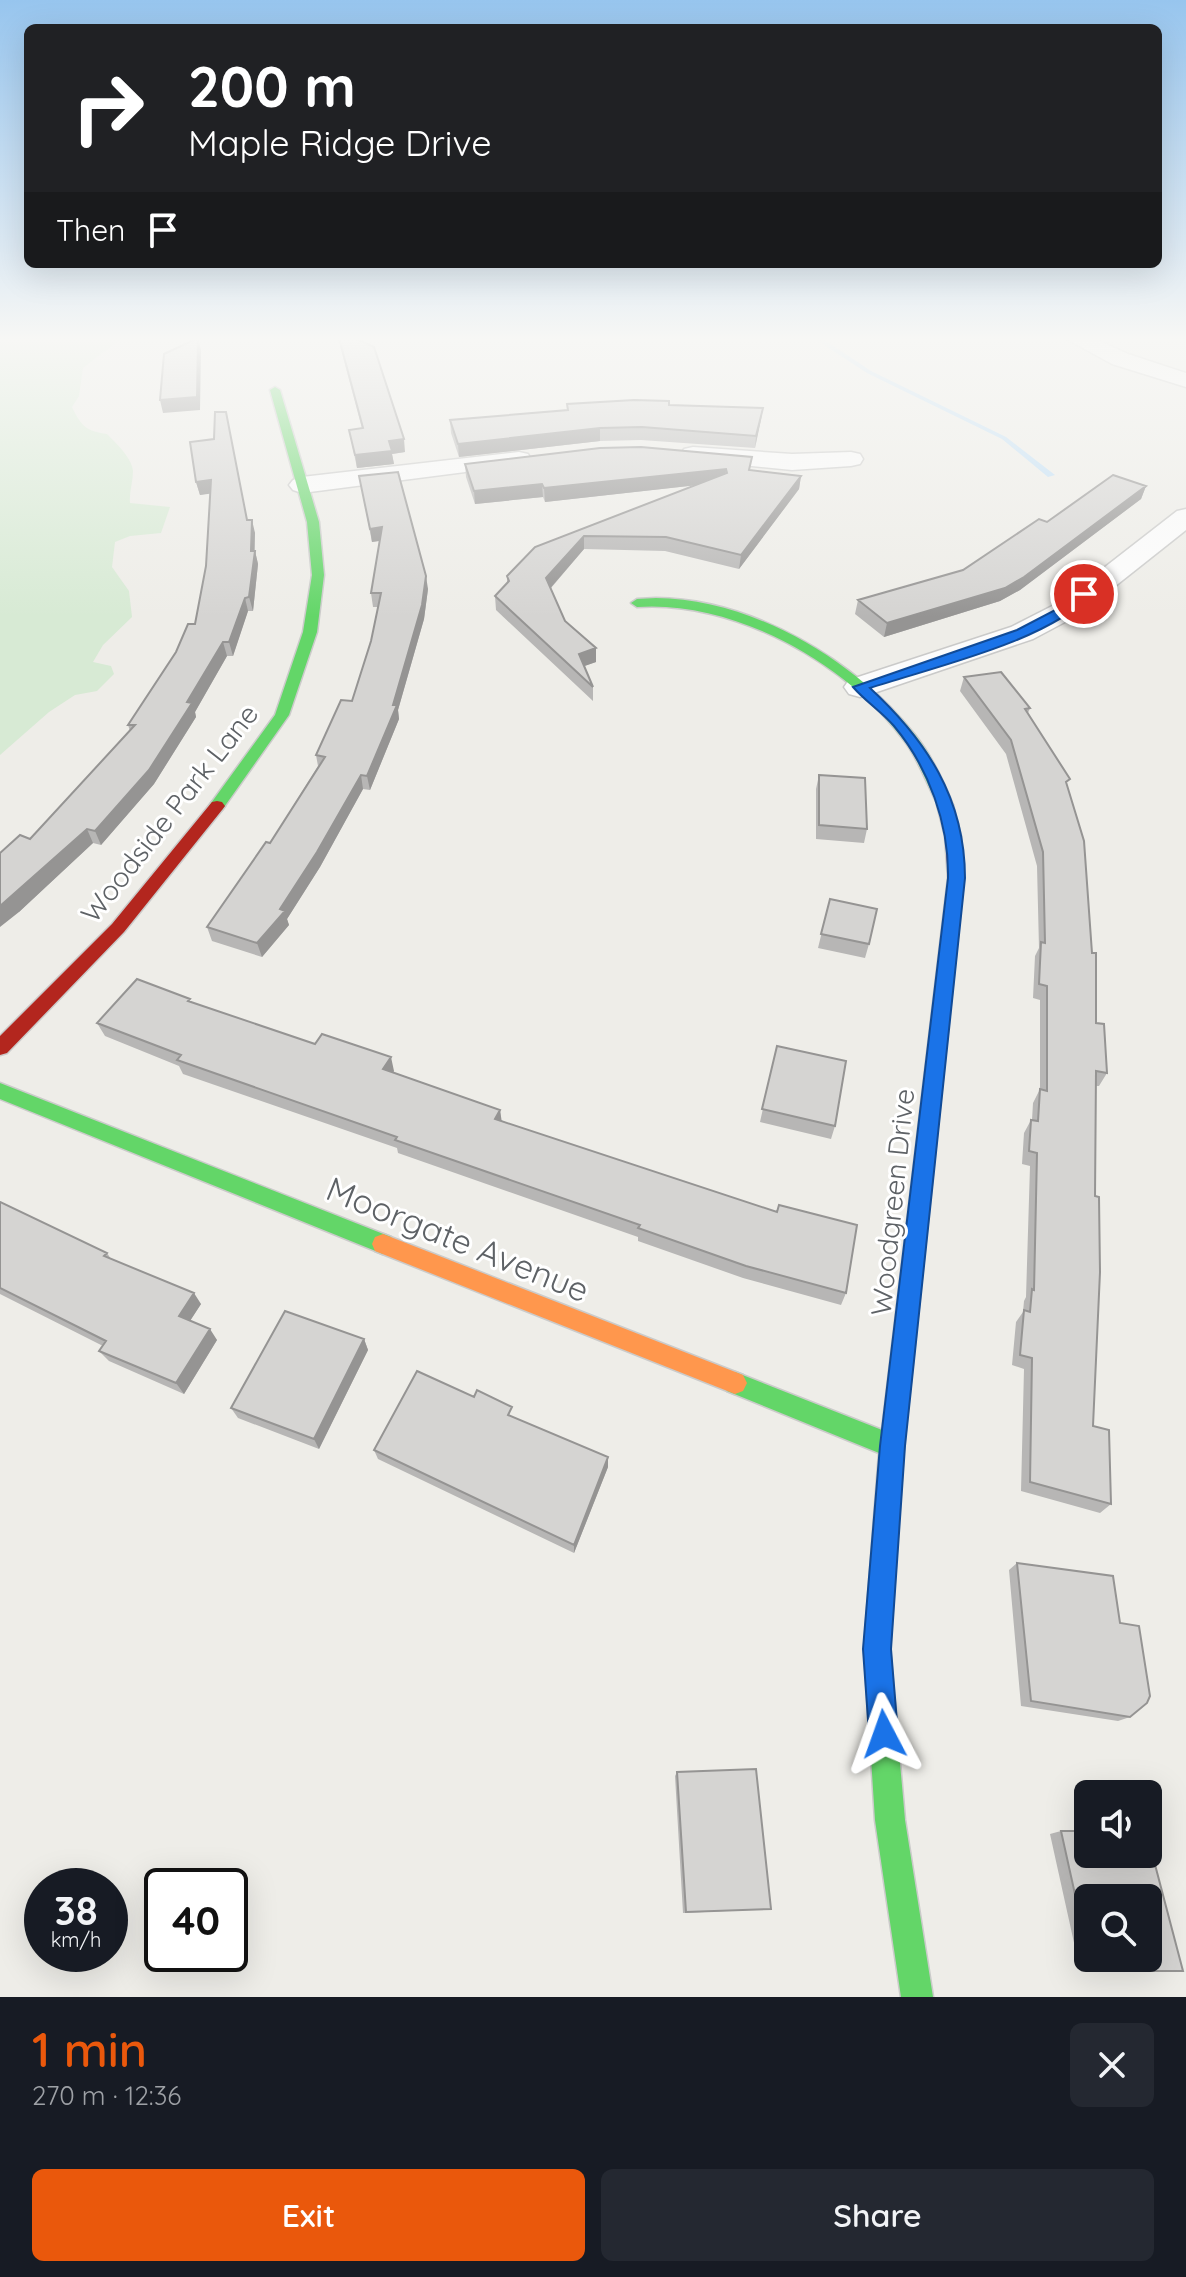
<!DOCTYPE html>
<html lang="en">
<head>
<meta charset="utf-8">
<style>
  :root { --surface:#171b24; --page:#242831; --text:#f1f3f6; --muted:#9ea1a6; --accent:#ea580c }
  body { margin:0; font-family:Quicksand,sans-serif; background:var(--page); color:var(--text); height:100vh; display:flex; flex-direction:column; font-size:30px; white-space:nowrap }
  * { box-sizing:border-box; margin:0 }
  p { font-size:26px; color:var(--muted) }
  .icon { flex:none; width:44px; height:44px; fill:none; stroke:currentColor; stroke-width:2; stroke-linecap:round; stroke-linejoin:round }
  .map { position:relative; height:1997px; overflow:hidden }
  .drawer { display:flex; flex-direction:column; background:var(--surface); flex:1 }
  .drawer>* { flex:none }
  .hud { position:absolute; left:24px; top:24px; width:1138px; height:244px; border-radius:12px; box-shadow:0 8px 32px #0002; background:#202124; color:#fff; overflow:hidden }
  .fabs { position:absolute; left:1074px; top:1780px; display:grid; gap:16px }
  .fabs a { display:grid; place-items:center; width:88px; height:88px; border-radius:12px; background:var(--surface); box-shadow:0 8px 32px #0002; font-size:40px }
  .speed { position:absolute; left:24px; top:1868px; display:flex; gap:16px; font-size:40px; font-weight:700; text-align:center }
  .speed>* { display:grid; place-content:center; width:104px; height:104px; border-radius:50%; background:var(--surface); box-shadow:0 8px 32px #0002; line-height:1 }
  .speed small { font-size:20px; font-weight:400 }
  .speed .limit { border:4px solid #111; border-radius:12px; background:#fff; color:#111 }
  .pin { position:absolute; display:grid; place-items:center; width:68px; height:68px; color:#fff; margin:-34px; border:4px solid #fff; border-radius:50%; box-shadow:0 2px 8px #0007 }
  .me { position:absolute; width:88px; margin:-44px; rotate:356deg; stroke-linejoin:round; filter:drop-shadow(0 0 6px #0008) }
  .turn { display:flex; align-items:center; gap:28px; height:168px; padding:0 32px; font-size:36px }
  .turn .icon { width:104px; height:104px; stroke-width:2.5 }
  .turn b { display:block; font-size:56px; line-height:68px }
  .then { display:flex; align-items:center; height:76px; padding:0 32px; background:#0003; gap:16px; font-size:30px }
  .round { display:grid; place-items:center; flex:none; width:84px; height:84px; border-radius:12px; background:var(--page) }
  .head { display:flex; align-items:center; justify-content:space-between; height:136px; padding:0 32px }
  h1 { font-size:48px; font-weight:600; line-height:60px; color:var(--accent) }
  .button { display:flex; gap:16px; margin-top:auto; padding:16px 32px }
  .button a { flex:1; height:92px; border-radius:12px; background:var(--accent); color:#fff; font-size:32px; font-weight:600; line-height:92px; text-align:center }
  .button a+a { background:var(--page); color:var(--text) }
  .map>svg:first-child { display:block }
  .green { fill:#d7ead4 }
  .lines { fill:none; stroke-linecap:round; stroke-linejoin:round }
  .stream { fill:#bedef7; fill-rule:evenodd }
  .street-casing { stroke:#cacac9; stroke-width:3 }
  .fast-casing { stroke:#cbcbca; stroke-width:3 }
  .slow-casing { stroke:#cbcbca; stroke-width:3 }
  .jam-casing { stroke:#cbcbca; stroke-width:3 }
  .street { fill:#fcfcfc; fill-rule:evenodd }
  .fast { fill:#63d668; fill-rule:evenodd }
  .slow { fill:#ff974d; fill-rule:evenodd }
  .jam { fill:#b3261e; fill-rule:evenodd }
  .wall { fill:#b7b6b5; fill-rule:evenodd }
  .shaded-wall { fill:#959493 }
  .building { fill:#d5d4d2; stroke:#959493; stroke-width:2 }
  .route { fill:#1a73e8; stroke:#114b97; stroke-width:2 }
  .labels { text-anchor:middle; dominant-baseline:central; stroke-width:6; stroke-linejoin:round; paint-order:stroke }
  .street-label { font-size:28px; fill:#5e6266; stroke:#fff }
  .near-street-label { font-size:34px; fill:#5e6266; stroke:#fff }
</style>
</head>
<body>
<div class="map">
<svg width="1186" height="1997" viewBox="0 0 1186 1997">
  <rect width="100%" height="100%" fill="#eeede8"/>
  <!-- green -->
  <path class="green" d="M123,337L83,368L79,396L72,407C81,426 86,431 107,434C116,443 132,458 133,471C133,482 129,492 130,503L170,507L161,533L130,536L115,542L112,567L129,591L132,617L103,645L93,662L111,666L114,674L97,691L75,695L49,712L0,755V339Z"/>
  <g class="lines">
    <!-- stream -->
    <path class="stream" d="M812,337H820L871,371L1006,437L1055,475L1048,477L1002,439L867,373Z"/>
    <defs>
      <path id="street" d="M1063,337H1091L1128,354L1186,373V387L1112,364Z
        M693,447L792,454L851,452L860,454L863,459L860,464L851,466L792,470L684,459L681,454L684,449Z
        M519,452L528,454L531,459L528,464L302,493L293,490L289,485L293,480L302,477Z
        M1186,509V530L1080,614L1033,639L871,694L860,697L849,694L844,687L849,680L1011,627L1060,602L1177,511Z"/>
      <path id="fast" d="M275,387L280,390L319,522L324,575L317,632L289,715L222,810L217,811L209,806L275,715L303,632L312,575L307,522L270,390Z
        M656,598C753,599 855,660 915,735C932,756 943,780 953,805L950,809H940C928,787 921,764 906,743C849,664 735,600 637,607L631,603L637,599Z
        M0,1083L391,1237L394,1244L391,1251L383,1254L0,1099Z
        M908,1295L916,1298L919,1305L904,1446L890,1649L905,1820L933,1997H901L875,1820L864,1649L879,1453L727,1391L723,1383L727,1375L735,1372L882,1430L897,1305L900,1298Z"/>
      <path id="slow" d="M383,1234L743,1375L747,1383L743,1391L735,1394L375,1251L372,1244L375,1237Z"/>
      <path id="jam" d="M945,800L953,805L961,836L964,878L919,1305L916,1312L908,1315L900,1312L897,1305L948,878L945,836L937,805Z
        M217,801L222,802L225,806L222,810L124,932L7,1053L0,1055V1036L112,924L212,802Z"/>
    </defs>
    <!-- street casing -->
    <use href="#street" class="street-casing"/>
    <!-- fast casing -->
    <use href="#fast" class="fast-casing"/>
    <!-- slow casing -->
    <use href="#slow" class="slow-casing"/>
    <!-- jam casing -->
    <use href="#jam" class="jam-casing"/>
    <!-- street -->
    <use href="#street" class="street"/>
    <!-- fast -->
    <use href="#fast" class="fast"/>
    <!-- slow -->
    <use href="#slow" class="slow"/>
    <!-- jam -->
    <use href="#jam" class="jam"/>
  </g>
  <!-- wall -->
  <path class="wall" d="M338,338H355L405,452L392,454L394,464L357,468L349,430L362,428Z
    M567,404L669,405L763,408L755,448L641,440L600,441L459,457L451,433L450,420L567,410Z
    M465,464L750,470L801,476L799,489L739,569L665,551L584,549L551,588L565,621L596,648V662L584,666L593,687V701L496,610L495,596L507,583V576L535,547L697,485L545,502L543,497L475,504L466,477Z
    M359,476L428,589L424,619L398,710L399,719L370,790L363,789L320,867L287,919L289,925L262,957L212,941L207,927L270,843L318,766L316,755L352,701L371,641L378,607H373L371,593L380,541L372,542Z
    M196,482L248,520L255,533V551L258,564L253,611H248L233,656H227L195,712L196,717L154,784L101,845L93,843L19,912L30,839L130,731L128,725L195,624L206,566L210,493L200,495Z
    M1146,486L1141,499L1020,590L1000,601L884,637L855,614L858,600L963,570L1047,522Z
    M964,677L1030,708L1028,713L1067,787L1096,1023L1107,1073L1099,1086H1096L1093,1426L1111,1504L1100,1513L1021,1491L1024,1369L1012,1365L1016,1322L1023,1312L1024,1301L1026,1297L1030,1166L1022,1164L1024,1133L1031,1120H1032L1033,1103L1040,1089V1000L1033,998L1035,956L1039,948L1037,866L1006,754L960,691Z
    M819,775L867,829L864,843L816,839V789Z
    M830,899L869,944L865,958L818,948Z
    M191,1002L394,1071L393,1072L500,1110L501,1120L846,1293L841,1305L743,1278L638,1241V1237L398,1153L397,1148L183,1074L179,1066L105,1036L97,1023Z
    M777,1046L835,1126L831,1139L760,1122Z
    M0,1202L107,1253L111,1259L201,1304L190,1321L217,1340L184,1394L109,1361L99,1351L103,1346L0,1294Z
    M364,1339L368,1350L319,1449L238,1418L231,1408Z
    M513,1417L608,1457V1467L574,1553L378,1459L374,1450Z
    M1017,1563L1130,1717L1118,1721L1021,1706L1009,1570Z
    M677,1772L771,1909L683,1913L675,1776Z
    M1061,1831H1088V1854H1148V1838L1183,1971L1080,1970L1050,1834ZM1088,1898H1148V1958H1088Z"/>
  <!-- shaded-wall -->
  <path class="shaded-wall" d="M198,338L201,350L200,410L163,413L160,400Z
    M763,408L761,420L755,448L756,436Z
    M600,428V441L459,457L458,444Z
    M404,439L405,452L392,454L394,464L357,468L355,455L389,441Z
    M726,469L725,482L545,502L544,488Z
    M801,476L799,489L739,569L741,555Z
    M211,480L215,493L200,495L196,482Z
    M542,484L543,497L475,504L474,491Z
    M1146,486L1141,499L1020,590L1000,601L884,637L887,623Z
    M252,520L255,533L254,553L255,551L258,564L253,611L249,597Z
    M382,527L384,540L372,542L370,529Z
    M584,536V549L547,592L546,578Z
    M426,576L428,589L424,619L398,710L399,719L370,790L367,776L393,705Z
    M245,598L248,611L233,656L229,642Z
    M223,642L227,656L195,712L196,717L154,784L101,845L95,831L187,702Z
    M596,648V662L579,668V654Z
    M361,775L363,789L320,867L287,919L289,925L262,957L257,943L280,909Z
    M87,829L93,843L19,912L0,927V906Z
    M391,1057L394,1071L387,1082L383,1069Z
    M500,1110L502,1123L495,1119Z
    M194,1293L201,1304L186,1327L179,1316Z
    M210,1329L217,1340L184,1394L176,1383Z
    M364,1339L368,1350L319,1449L314,1439Z
    M608,1457V1467L574,1553V1545Z"/>
  <!-- building -->
  <path class="building" d="M198,338L197,397L160,400L164,354Z
    M339,338H355L374,347L404,439L389,441L392,451L355,455L349,430L363,428Z
    M634,400L669,401V405L763,408L756,436L642,427L600,428L458,444L450,420L568,410L567,404Z
    M215,412H226L247,520H252L251,551H255L249,597L245,598L229,642H223L187,702L192,703L149,770L95,831L87,829L0,906V853L20,835L30,839L135,725H128L176,652L188,624H195L206,566L211,480L196,482L190,442L214,439Z
    M641,447L752,457L749,470L801,476L741,555L666,537L584,536L546,578L565,621L596,648L579,654L593,687L495,596L509,581L507,576L535,547L727,473L726,469L544,488L542,484L474,491L465,464L600,448Z
    M398,472L426,576L422,605L393,705H397L367,776L361,775L317,852L280,909L285,911L257,943L207,927L266,842L270,843L325,757L316,755L341,700L352,701L371,641L381,593H371L382,527L370,529L359,476Z
    M1113,475L1146,486L1024,577L1005,588L887,623L858,600L963,570L1039,519L1047,522Z
    M1001,672L1030,708L1025,709L1070,779L1066,782L1084,841L1092,953H1096V1023L1104,1024L1107,1073L1096,1071L1095,1196L1099,1197L1100,1272L1093,1426L1109,1430L1111,1504L1030,1482L1032,1358L1020,1355L1024,1310L1030,1312L1032,1289L1034,1290L1037,1153L1029,1151L1031,1120L1038,1121L1040,1089L1047,1091V986L1039,984L1041,942L1045,943L1043,852L1011,740L964,677Z
    M819,775L865,778L867,829L819,825Z
    M830,899L877,909L869,944L821,934Z
    M137,979L190,999L188,1001L315,1044L322,1034L391,1057L383,1069L500,1110L495,1119L777,1212L779,1205L857,1225L846,1293L746,1266L638,1228L640,1225L395,1140L397,1137L177,1060L181,1055L97,1023Z
    M777,1046L846,1061L835,1126L762,1109Z
    M0,1202L107,1253L104,1256L194,1293L179,1316L210,1329L176,1383L99,1351L106,1341L0,1288Z
    M285,1311L364,1339L314,1439L231,1408Z
    M417,1371L474,1397L477,1390L512,1407L508,1415L608,1457L574,1545L374,1450Z
    M1017,1563L1113,1576L1120,1623L1139,1626L1150,1696L1147,1703L1130,1717L1031,1701Z
    M756,1769L771,1909L686,1912L677,1772Z
    M1061,1831H1088V1854H1148V1838L1183,1971H1092L1089,1958H1148V1898H1088V1953Z"/>
  <!-- sky -->
  <linearGradient id="sky" x2="0" y2="1"><stop stop-color="#97c5ee"/><stop offset="0.55" stop-color="#f7f7f5"/><stop offset="1" stop-color="#f7f7f5" stop-opacity="0"/></linearGradient>
  <rect width="1186" height="617" fill="url(#sky)"/>
  <!-- route -->
  <path class="route" d="M1080,592L1091,594C1050,641 930,668 870,688C926,740 965,798 965,878L905,1446L891,1649L898,1734L894,1744L884,1748L874,1744L869,1734L863,1649L880,1446L948,878C949,824 929,768 894,726C882,712 865,701 853,687L1017,630L1065,605Z"/>
  <g class="labels">
    <!-- street labels -->
    <g class="street-label">
      <text transform="translate(169 813) rotate(-52)">Woodside Park Lane</text>
      <text transform="translate(892 1202) rotate(-84)">Woodgreen Drive</text>
    </g>
    <!-- near-street labels -->
    <g class="near-street-label">
      <text transform="translate(458 1239) rotate(22)">Moorgate Avenue</text>
    </g>
  </g>
</svg>
<div class="fabs">
<a><svg class="icon" aria-label="sound" viewBox="0 0 24 24"><path d="M4 9h4l5-4v14l-5-4H4zM17 9q2 3 0 6"/></svg></a>
<a><svg class="icon" aria-label="search" viewBox="0 0 24 24"><circle cx="10" cy="10" r="6"/><path d="M15 15l6 6"/></svg></a>
</div>
<div class="speed"><div>38<small>km/h</small></div><div class="limit">40</div></div>
<div class="pin" style="left:1084px;top:594px;background:#d93025"><svg class="icon" aria-label="arrive" viewBox="0 0 24 24"><path d="M6 21V4h12l-3 4 3 4H6"/></svg></div>
<svg class="me" style="left:884px;top:1734px" viewBox="-20 -20 40 40"><path d="M0-17L14 15 0 8-14 15z" fill="#1a73e8" stroke="#fff" stroke-width="4"/></svg>
<div class="hud">
<div class="turn"><svg class="icon" aria-label="right" viewBox="0 0 24 24"><path d="M7 20v-9h11M14 6l5 5-5 5"/></svg><div><b>200 m</b>Maple Ridge Drive</div></div>
<div class="then">Then<svg class="icon" aria-label="arrive" viewBox="0 0 24 24"><path d="M6 21V4h12l-3 4 3 4H6"/></svg></div>
</div>
</div>
<section class="drawer">
<div class="head"><div><h1>1 min</h1><p>270 m · 12:36</p></div><a class="round"><svg class="icon" aria-label="close" viewBox="0 0 24 24"><path d="M6 6l12 12M18 6L6 18"/></svg></a></div>
<div class="button"><a>Exit</a><a>Share</a></div>
</section>
</body>
</html>
